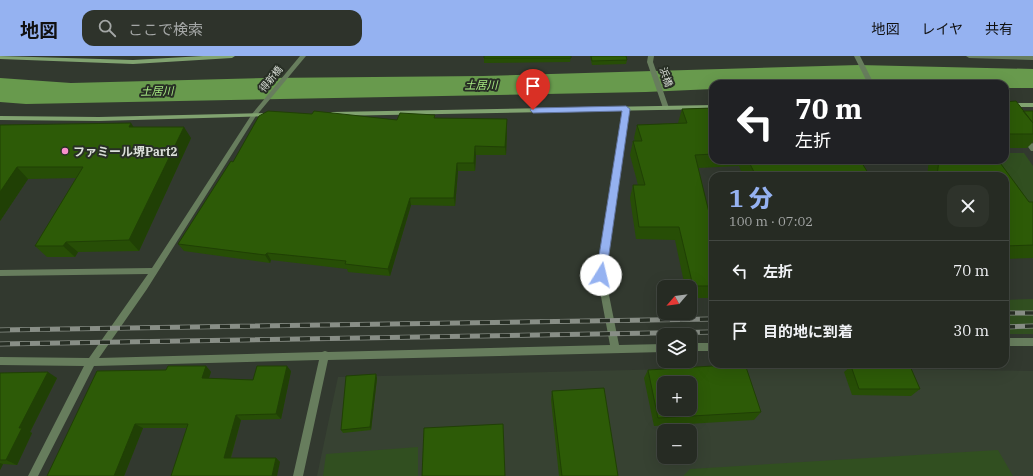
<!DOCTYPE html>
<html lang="ja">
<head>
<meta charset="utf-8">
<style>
  :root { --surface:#262b23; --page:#2e332b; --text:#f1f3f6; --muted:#a4a7a6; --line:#424741; --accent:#95b2f1 }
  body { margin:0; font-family:"IBM Plex Serif","Noto Sans JP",serif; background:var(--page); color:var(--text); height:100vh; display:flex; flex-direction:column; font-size:15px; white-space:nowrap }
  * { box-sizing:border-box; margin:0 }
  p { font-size:13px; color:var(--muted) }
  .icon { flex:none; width:22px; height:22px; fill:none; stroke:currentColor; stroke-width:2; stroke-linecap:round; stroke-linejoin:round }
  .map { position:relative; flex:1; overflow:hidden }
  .sheet { position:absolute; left:709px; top:116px; width:300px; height:196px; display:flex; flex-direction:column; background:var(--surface); border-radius:12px; box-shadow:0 4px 16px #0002,0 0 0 1px var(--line) }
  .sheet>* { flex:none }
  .hud { position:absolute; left:709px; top:24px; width:300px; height:84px; border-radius:12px; box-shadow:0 4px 16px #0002,0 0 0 1px var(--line); background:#202124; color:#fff; overflow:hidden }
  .needle { width:26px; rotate:242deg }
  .controls { position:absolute; left:657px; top:224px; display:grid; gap:8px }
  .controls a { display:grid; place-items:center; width:40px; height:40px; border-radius:8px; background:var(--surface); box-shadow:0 4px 16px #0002,0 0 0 1px var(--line); font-size:20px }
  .pin { position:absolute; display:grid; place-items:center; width:34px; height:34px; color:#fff; margin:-41px -17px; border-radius:50% 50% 50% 0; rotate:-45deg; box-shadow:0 0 4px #0007 }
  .pin .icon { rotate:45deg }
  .me { position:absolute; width:44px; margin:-22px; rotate:9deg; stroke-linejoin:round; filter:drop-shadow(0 0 3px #0008) }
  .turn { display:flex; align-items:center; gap:14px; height:84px; padding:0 20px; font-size:18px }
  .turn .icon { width:52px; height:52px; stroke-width:2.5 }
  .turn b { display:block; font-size:28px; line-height:34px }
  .round { display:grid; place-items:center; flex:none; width:42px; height:42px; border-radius:12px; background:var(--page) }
  .headline { display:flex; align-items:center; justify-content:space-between; height:68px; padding:0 20px }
  h1 { font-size:24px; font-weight:800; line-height:30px; color:var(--accent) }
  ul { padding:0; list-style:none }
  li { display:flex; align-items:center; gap:12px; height:60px; padding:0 20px; border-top:1px solid var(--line) }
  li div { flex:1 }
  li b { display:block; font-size:15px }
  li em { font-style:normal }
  header { display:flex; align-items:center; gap:24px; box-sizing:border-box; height:56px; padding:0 20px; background:var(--accent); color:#111 }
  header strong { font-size:19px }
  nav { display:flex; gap:22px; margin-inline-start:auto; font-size:14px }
  .search { width:280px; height:36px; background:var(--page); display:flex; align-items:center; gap:10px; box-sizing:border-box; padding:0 14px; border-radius:12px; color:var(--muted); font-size:15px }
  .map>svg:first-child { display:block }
  .built { fill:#374232; fill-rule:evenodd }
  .green { fill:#314f20 }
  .water { fill:#689a4d }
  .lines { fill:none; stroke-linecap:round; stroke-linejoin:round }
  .street { fill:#677d5d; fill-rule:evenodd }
  .secondary { fill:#81a370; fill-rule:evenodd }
  .rail-casing { stroke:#888e86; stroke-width:5 }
  .rail { stroke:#282f25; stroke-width:3.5; stroke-dasharray:10; stroke-linecap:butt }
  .wall { fill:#274e06 }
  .shaded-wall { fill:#204005 }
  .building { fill:#2d5b07; stroke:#204005; fill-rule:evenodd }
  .route { fill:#95b2f1; stroke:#61749d }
  .poi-dot { fill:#f890cc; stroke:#282f25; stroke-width:1.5 }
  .labels { text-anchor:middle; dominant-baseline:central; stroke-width:4; stroke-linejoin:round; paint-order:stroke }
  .far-street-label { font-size:10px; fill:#dadfd8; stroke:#282f25 }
  .far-water-label { font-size:11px; font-style:italic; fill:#a7e983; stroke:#282f25 }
  .poi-label { font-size:12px; font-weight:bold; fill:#dadfd8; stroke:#282f25; text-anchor:start }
</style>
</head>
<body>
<header>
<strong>地図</strong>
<div class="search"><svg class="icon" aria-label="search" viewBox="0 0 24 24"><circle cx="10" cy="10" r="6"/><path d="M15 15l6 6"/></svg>ここで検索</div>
<nav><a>地図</a><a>レイヤ</a><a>共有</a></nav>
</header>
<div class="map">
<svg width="1033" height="420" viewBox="0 0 1033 420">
  <rect width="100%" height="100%" fill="#32392f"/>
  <!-- built -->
  <path class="built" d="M755,311L1033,315V420H317L338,321ZM664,327H690V353H664ZM664,375H690V401H664Z"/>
  <!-- green -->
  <path class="green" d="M1005,97H1024L1033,110V154L1005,120L980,104H1005Z
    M1033,243V278H1005V244Z
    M418,391V420H323L326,398Z
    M998,394L1013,420H683L690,413Z"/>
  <!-- water -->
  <path class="water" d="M859,9L1033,13V32H1005V28H713V33L646,36L26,48L0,46V22L71,27L265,22L483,20Z"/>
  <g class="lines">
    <!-- street -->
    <path class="street" d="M300,0H306L256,60L147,233L99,302L322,296L325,295L328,296L610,289L597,219L623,53L626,51L629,53L605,219L619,289L664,288V296L328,304L303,420H293L319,304L94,310L38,420H28L84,310L0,309V301L89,302L148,218L0,220V214L152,212L252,58Z
      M648,0H654L653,6L669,52L668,53L666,54L663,52L647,6Z
      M854,0H860L874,28H868Z
      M966,0H1033V4L969,2Z
      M1022,79H1026L1033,88V95H1031L1021,81Z
      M1005,282H1033V290H1005Z
      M690,287H713V295H690Z"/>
    <!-- secondary -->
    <path class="secondary" d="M0,0L133,4L203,0H235L232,2L133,8L0,3Z
      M1005,47H1033V51H1005Z
      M713,49V53L332,60L329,58L332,56Z
      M270,57L272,58V60L99,65L0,64V60L99,61Z"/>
    <defs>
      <path id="rail" d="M1005,257H1033
        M1005,271L1033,270
        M0,274L713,263
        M0,288L713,276"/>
    </defs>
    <!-- rail casing -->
    <use href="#rail" class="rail-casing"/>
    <!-- rail -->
    <use href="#rail" class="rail"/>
  </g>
  <!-- wall -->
  <path class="wall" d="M571,0L570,6L484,7V2Z
    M590,0H626L627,4L626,8L592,9Z
    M1005,46L1023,55H1033V86L1027,92H1005Z
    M713,52V104H860L870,120H743L739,110L698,112L713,173V242H690V231H685L675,184L636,183L630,142L633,129H638L630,99L633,85H635L634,82L637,69L678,67L682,53Z
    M435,59V62L507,71L506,99H476L475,115H458L455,150L411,149L390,220L348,216L347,213L271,204L270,207L184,195L178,188L233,106L397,64Z
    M0,69L134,71L191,82L139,195L78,196L75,201H47L35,190L76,122L28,123L0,165Z
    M929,104H998L1029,146H1033V202L1005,203V120H927Z
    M206,310L211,316L209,322L253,324L291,315L281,363L241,364L231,402H276L280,406L171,420L187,372H143L124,420H47L166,314Z
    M851,310L920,333L911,340L852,339L844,316Z
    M648,314L761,356L754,364L654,370L644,322Z
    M0,317L57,322L30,376L32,377L17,409L3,408L0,414Z
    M377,322L371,374L343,377L341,374Z
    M552,335L618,420H559L551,344Z"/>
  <!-- shaded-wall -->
  <path class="shaded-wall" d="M507,63V71L506,99L505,91Z
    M131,67L139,79L129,71Z
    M184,71L191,82L139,195L129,184Z
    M475,90L476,99L475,115L474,107Z
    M457,107L458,115L455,150L454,142Z
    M17,111L28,123L0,165V136Z
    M410,142L411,149L390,220L388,213Z
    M66,186L78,196L75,201L63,190Z
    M267,197L271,204L270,207L265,199Z
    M206,310L211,316L207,327L202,322Z
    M287,310L291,315L281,363L276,358Z
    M48,316L57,322L30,376L32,377L17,409L6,404L19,372Z
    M376,318L377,322L371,374L370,371Z
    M236,359L241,364L229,407L224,402Z
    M135,368L143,372L124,420H114Z
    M276,402L280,406L277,420H272Z
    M0,407L3,408L0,414Z"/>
  <!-- building -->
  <path class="building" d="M484,0H571V2H484Z
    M591,0H626L627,4L592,5Z
    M1016,45L1033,67V78H1005V46Z
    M713,52V98L695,99L713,173V230H693L679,171H639L633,129H645L633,85H642L637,69L687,67L682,53Z
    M268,55L312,58L314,55L397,64L400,57L435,59L434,62L507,63L505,91L475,90L474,107H457L454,142H410L388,213L345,208L346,205L267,197L265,199L178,188L231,105L233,106L259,60Z
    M1023,55H1033V67Z
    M131,67L129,71H184L129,184L66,186L63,190H35L83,111H17L0,136V69Z
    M748,104H860L870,120H756Z
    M939,104H998L1029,146H1033V189L1005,190V120H937Z
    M745,308L761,356L658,362L648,314ZM664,327H690V353H664Z
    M168,310H206L202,322L253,324L257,310H287L276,358L236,359L224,402H276L272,420H171L188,368H135L114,420H47L97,315L166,314Z
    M851,310H910L920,333H859Z
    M48,316L19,372H22L6,404H0V317Z
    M376,318L370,371L341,374L346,320Z
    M604,332L618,420H562L552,335Z
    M503,368L505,420H422L424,372Z"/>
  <!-- route -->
  <path class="route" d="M626,50L630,53L606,219L604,222H598L596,219L622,55L533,57L530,54L533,52Z"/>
  <!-- markers -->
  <circle class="poi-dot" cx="65" cy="95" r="4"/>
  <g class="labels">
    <!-- far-street labels -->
    <g class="far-street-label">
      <text transform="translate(666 21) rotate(71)">浜橋</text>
      <text transform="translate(271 23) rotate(-51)">得新橋</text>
    </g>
    <!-- far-water labels -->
    <g class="far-water-label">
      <text x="481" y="29">土居川</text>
      <text transform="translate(157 35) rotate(-1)">土居川</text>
    </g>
    <!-- poi labels -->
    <g class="poi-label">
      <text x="73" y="95">ファミール堺Part2</text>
    </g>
  </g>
</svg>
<div class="controls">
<a><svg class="needle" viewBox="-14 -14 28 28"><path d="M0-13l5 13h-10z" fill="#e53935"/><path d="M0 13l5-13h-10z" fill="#a4a7a6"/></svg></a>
<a><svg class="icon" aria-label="layers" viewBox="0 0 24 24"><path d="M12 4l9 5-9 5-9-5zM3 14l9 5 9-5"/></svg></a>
<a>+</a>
<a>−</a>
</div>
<div class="pin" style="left:533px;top:54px;background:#d93025"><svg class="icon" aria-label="arrive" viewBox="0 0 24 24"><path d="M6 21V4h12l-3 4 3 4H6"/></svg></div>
<svg class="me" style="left:601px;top:219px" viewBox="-20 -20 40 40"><circle r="19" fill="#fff"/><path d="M0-13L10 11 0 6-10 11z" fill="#95b2f1"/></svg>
<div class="hud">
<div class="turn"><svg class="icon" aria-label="left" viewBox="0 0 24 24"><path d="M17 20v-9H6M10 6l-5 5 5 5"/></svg><div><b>70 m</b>左折</div></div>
</div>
<section class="sheet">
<div class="headline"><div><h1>1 分</h1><p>100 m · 07:02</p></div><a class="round"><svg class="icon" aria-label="close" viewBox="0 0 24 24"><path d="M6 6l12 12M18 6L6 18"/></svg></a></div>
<ul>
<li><svg class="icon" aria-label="left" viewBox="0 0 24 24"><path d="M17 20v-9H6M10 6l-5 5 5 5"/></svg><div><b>左折</b></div><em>70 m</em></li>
<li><svg class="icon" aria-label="arrive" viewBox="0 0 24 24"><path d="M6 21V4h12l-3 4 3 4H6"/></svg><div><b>目的地に到着</b></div><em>30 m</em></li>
</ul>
</section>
</div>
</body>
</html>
